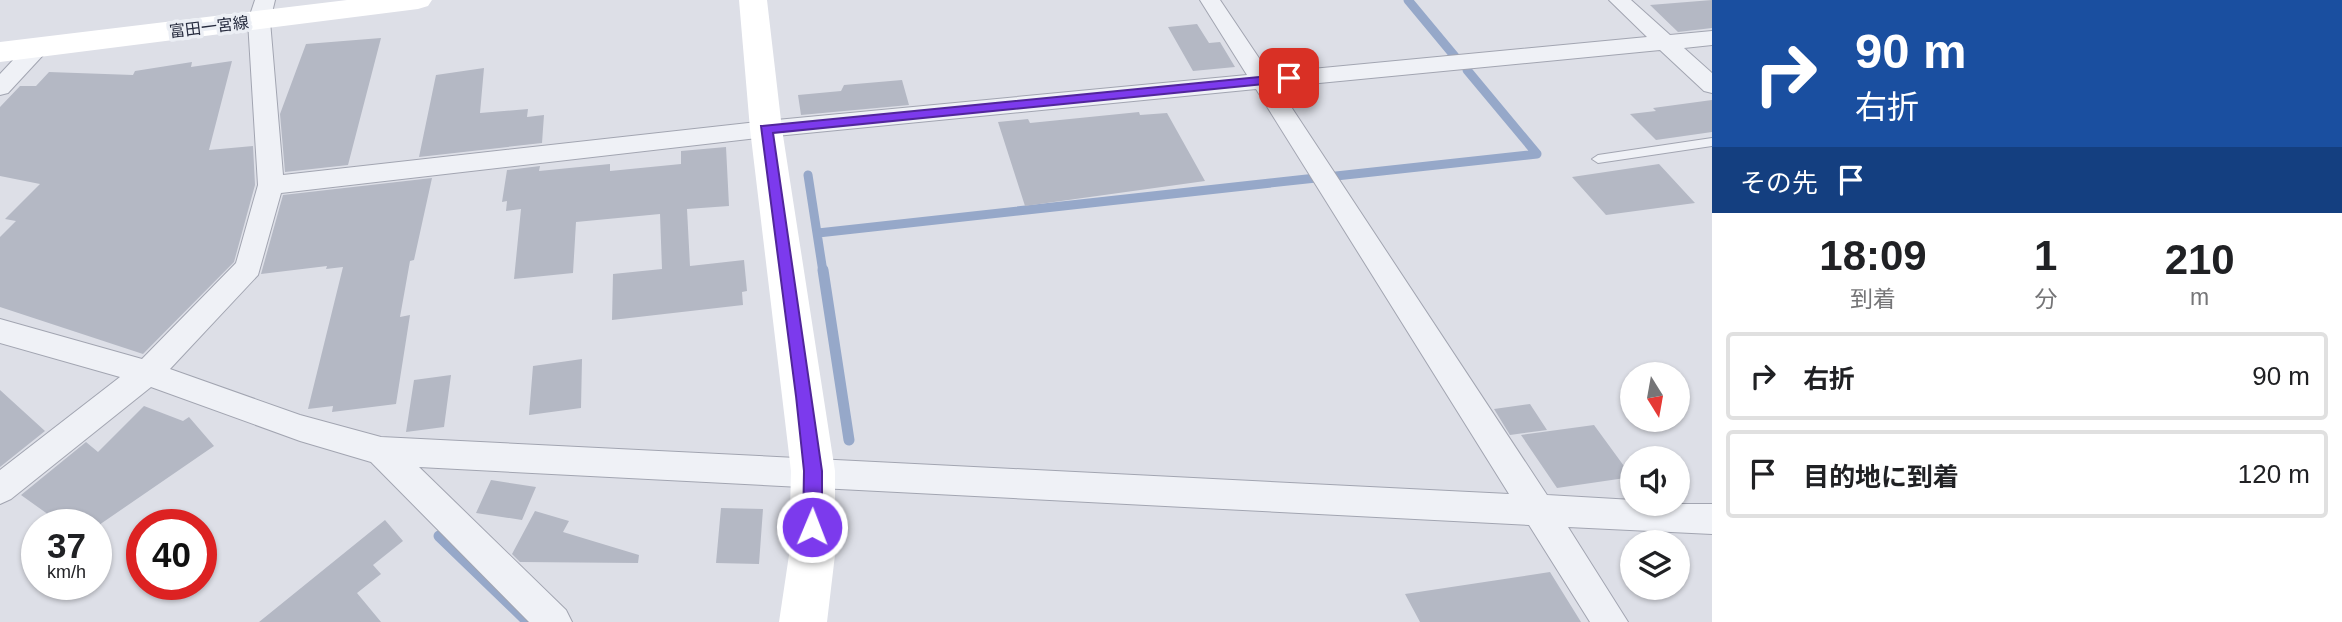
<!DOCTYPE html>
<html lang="ja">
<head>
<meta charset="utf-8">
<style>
  :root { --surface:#fff; --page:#f2f2f2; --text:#202124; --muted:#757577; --line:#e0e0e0 }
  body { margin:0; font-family:Helvetica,"Noto Sans JP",sans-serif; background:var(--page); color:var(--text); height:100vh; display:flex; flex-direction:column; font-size:26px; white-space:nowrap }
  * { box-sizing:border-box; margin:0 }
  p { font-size:23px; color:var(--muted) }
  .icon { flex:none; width:38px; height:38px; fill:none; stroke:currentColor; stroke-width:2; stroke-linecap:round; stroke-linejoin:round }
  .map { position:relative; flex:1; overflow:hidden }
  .sheet { display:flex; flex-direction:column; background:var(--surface); width:630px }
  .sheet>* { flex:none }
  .top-card { background:#1a4fa0; color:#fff; overflow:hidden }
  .needle { width:46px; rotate:169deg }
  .buttons { position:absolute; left:1620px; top:362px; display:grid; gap:14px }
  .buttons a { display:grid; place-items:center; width:70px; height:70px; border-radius:50%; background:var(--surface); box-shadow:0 2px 5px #0004; font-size:35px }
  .speed { position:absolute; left:21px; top:509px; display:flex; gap:14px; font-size:35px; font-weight:700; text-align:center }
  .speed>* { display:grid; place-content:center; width:91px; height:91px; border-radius:50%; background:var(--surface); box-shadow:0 2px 5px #0004; line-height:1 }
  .speed small { font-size:18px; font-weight:400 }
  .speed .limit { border:10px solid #d22; background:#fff; color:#111 }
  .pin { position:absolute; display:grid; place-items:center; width:60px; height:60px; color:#fff; margin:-30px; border-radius:14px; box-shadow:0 4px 10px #0006 }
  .me { position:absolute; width:77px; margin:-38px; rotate:1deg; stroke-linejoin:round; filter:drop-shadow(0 0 5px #0008) }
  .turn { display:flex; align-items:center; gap:24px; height:147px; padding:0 28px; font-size:32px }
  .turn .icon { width:91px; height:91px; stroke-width:2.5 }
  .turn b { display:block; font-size:49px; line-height:60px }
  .then { display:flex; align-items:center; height:66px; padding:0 28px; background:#0003; gap:14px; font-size:26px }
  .eta { display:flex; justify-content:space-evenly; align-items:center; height:119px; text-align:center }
  .eta b { font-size:42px; font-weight:700; line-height:49px }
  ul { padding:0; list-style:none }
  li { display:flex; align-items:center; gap:21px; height:88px; margin:0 14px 10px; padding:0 14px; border:4px solid var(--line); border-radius:7px }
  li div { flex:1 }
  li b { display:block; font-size:26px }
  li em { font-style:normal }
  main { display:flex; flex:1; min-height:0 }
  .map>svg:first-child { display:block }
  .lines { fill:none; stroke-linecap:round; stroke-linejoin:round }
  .stream-far1 { stroke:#96a8c9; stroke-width:9 }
  .stream { stroke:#96a8c9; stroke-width:11 }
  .building { fill:#b4b8c4 }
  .lane-casing { stroke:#a2a5b1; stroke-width:2 }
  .street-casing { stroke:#a2a5b1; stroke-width:2 }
  .lane { fill:#eff1f6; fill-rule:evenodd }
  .street { fill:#eff1f6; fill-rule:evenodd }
  .secondary { fill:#fff; fill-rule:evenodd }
  .route { fill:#7c3aed; stroke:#51269a; stroke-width:2 }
  .labels { text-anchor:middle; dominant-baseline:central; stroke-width:7; stroke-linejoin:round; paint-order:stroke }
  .far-street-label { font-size:16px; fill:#262b3e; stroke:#eceff5 }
</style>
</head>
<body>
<main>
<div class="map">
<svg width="1712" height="622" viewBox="0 0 1712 622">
  <rect width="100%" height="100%" fill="#dddfe7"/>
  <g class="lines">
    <!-- stream-far1 -->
    <path class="stream-far1" d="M1408,0L1457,59
      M808,175L823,272
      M1336,176L1537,154L1467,70
      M818,233L1316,178"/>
    <!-- stream -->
    <path class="stream" d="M823,270L849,440
      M439,536L528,622"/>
  </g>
  <!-- building -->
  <path class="building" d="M1712,0V28L1678,32L1650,5Z
    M1197,24L1209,43L1220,42L1235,67L1193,71L1168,27Z
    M381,38L348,165L285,172L280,114L306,44Z
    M232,61L209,150L253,146L255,185L234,262L143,354L0,307V237L16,221L5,219L40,184L0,176V107L20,86H36L49,72L133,75L135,71L192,62L191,67Z
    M484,68L480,113L528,109L527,117L544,115L542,143L419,157L436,75Z
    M902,80L909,105L801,115L798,95L841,91L844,85Z
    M1712,100V132L1656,140L1630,114L1656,111L1653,108Z
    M1139,112L1140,115L1167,113L1205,181L1025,206L998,122L1028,119L1030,123Z
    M726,147L729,206L687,209L690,266L744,260L747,291L742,292L743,305L612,320L613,274L662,269L660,214L576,222L573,273L514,279L521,209L506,211L507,201L502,202L507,170L540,166L539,171L610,164V171L681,164V151Z
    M1659,164L1695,203L1606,215L1572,177Z
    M432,178L414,260L410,261L400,317L410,315L396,404L332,412L333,406L308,409L343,267L326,269L327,266L261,274L283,195Z
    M582,359L581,408L529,415L533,366Z
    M451,375L444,427L406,432L414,380Z
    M0,390L45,431L0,467Z
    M1530,404L1547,430L1510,435L1494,409Z
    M144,406L183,421L189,417L214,446L99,525H63L21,495L86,442L98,452Z
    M1594,425L1632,477L1557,488L1521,435Z
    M491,480L536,487L522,520L476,513Z
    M721,508L763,509L759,564L716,563Z
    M535,511L569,521L563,532L639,555L638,563L520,562L512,554Z
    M385,520L403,541L373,565L381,574L357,593L381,622H259Z
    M1550,572L1581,622H1420L1405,594Z"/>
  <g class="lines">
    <defs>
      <path id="lane" d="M1712,138V146L1598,163L1592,159L1598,155Z"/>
      <path id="street" d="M255,0H275L270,21L283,175L766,121L1247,75L1200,0H1220L1269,73L1647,37L1609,0H1631L1670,35L1712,31V45L1684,48L1712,73V93L1704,91L1660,50L1278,87L1547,495L1633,500V504H1712V534L1568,527L1628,622H1590L1529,525L419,467L566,610L572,622H529L371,462L300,441L151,387L11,499L0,504V470L120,377L0,343V319L142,359L236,263L258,185L248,21ZM1256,89L1509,494L381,437L300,415L170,369L258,275L281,193L766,137Z
        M37,41L48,48L45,53L8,93L0,95V74L29,43Z"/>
    </defs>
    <!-- lane casing -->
    <use href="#lane" class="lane-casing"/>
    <!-- street casing -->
    <use href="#street" class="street-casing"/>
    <!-- lane -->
    <use href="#lane" class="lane"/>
    <!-- street -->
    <use href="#street" class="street"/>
    <!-- secondary -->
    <path class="secondary" d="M347,0H432L428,6L418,9L0,62V42Z
      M739,0H767L782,129L835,471V555L827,622H779L789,555L791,471L750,129Z"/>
  </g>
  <!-- route -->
  <path class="route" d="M1289,74L1296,78L1294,81L773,133L822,471V527L819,533L812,536L806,533L803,527L804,471L796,396L761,126Z"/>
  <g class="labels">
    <!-- far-street labels -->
    <g class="far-street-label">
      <text transform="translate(209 27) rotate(-7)">富田一宮線</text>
    </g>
  </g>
</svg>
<div class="buttons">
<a><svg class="needle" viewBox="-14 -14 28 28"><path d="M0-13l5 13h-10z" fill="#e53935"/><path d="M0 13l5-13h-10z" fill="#757577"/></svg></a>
<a><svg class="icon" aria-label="sound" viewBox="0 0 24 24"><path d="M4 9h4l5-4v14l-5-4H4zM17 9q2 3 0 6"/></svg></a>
<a><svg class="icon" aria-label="layers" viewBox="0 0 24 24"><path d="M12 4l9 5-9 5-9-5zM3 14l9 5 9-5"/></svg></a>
</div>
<div class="speed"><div>37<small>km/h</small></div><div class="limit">40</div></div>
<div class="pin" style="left:1289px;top:78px;background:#d93025"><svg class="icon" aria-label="arrive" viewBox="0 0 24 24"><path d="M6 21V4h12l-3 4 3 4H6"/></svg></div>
<svg class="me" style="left:812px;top:527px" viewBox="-20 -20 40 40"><circle r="17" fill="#7c3aed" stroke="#fff" stroke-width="3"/><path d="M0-11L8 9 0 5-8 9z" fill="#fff"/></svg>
</div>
<section class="sheet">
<div class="top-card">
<div class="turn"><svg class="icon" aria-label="right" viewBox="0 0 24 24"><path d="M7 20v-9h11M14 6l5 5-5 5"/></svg><div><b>90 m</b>右折</div></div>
<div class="then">その先<svg class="icon" aria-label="arrive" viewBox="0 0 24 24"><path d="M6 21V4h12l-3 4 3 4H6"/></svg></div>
</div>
<div class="eta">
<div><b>18:09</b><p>到着</p></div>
<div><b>1</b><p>分</p></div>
<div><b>210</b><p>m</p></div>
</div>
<ul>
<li><svg class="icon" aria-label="right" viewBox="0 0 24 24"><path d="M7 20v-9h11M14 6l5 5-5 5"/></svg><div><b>右折</b></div><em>90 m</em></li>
<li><svg class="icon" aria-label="arrive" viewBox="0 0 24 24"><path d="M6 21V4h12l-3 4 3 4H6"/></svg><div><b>目的地に到着</b></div><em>120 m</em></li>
</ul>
</section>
</main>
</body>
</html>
